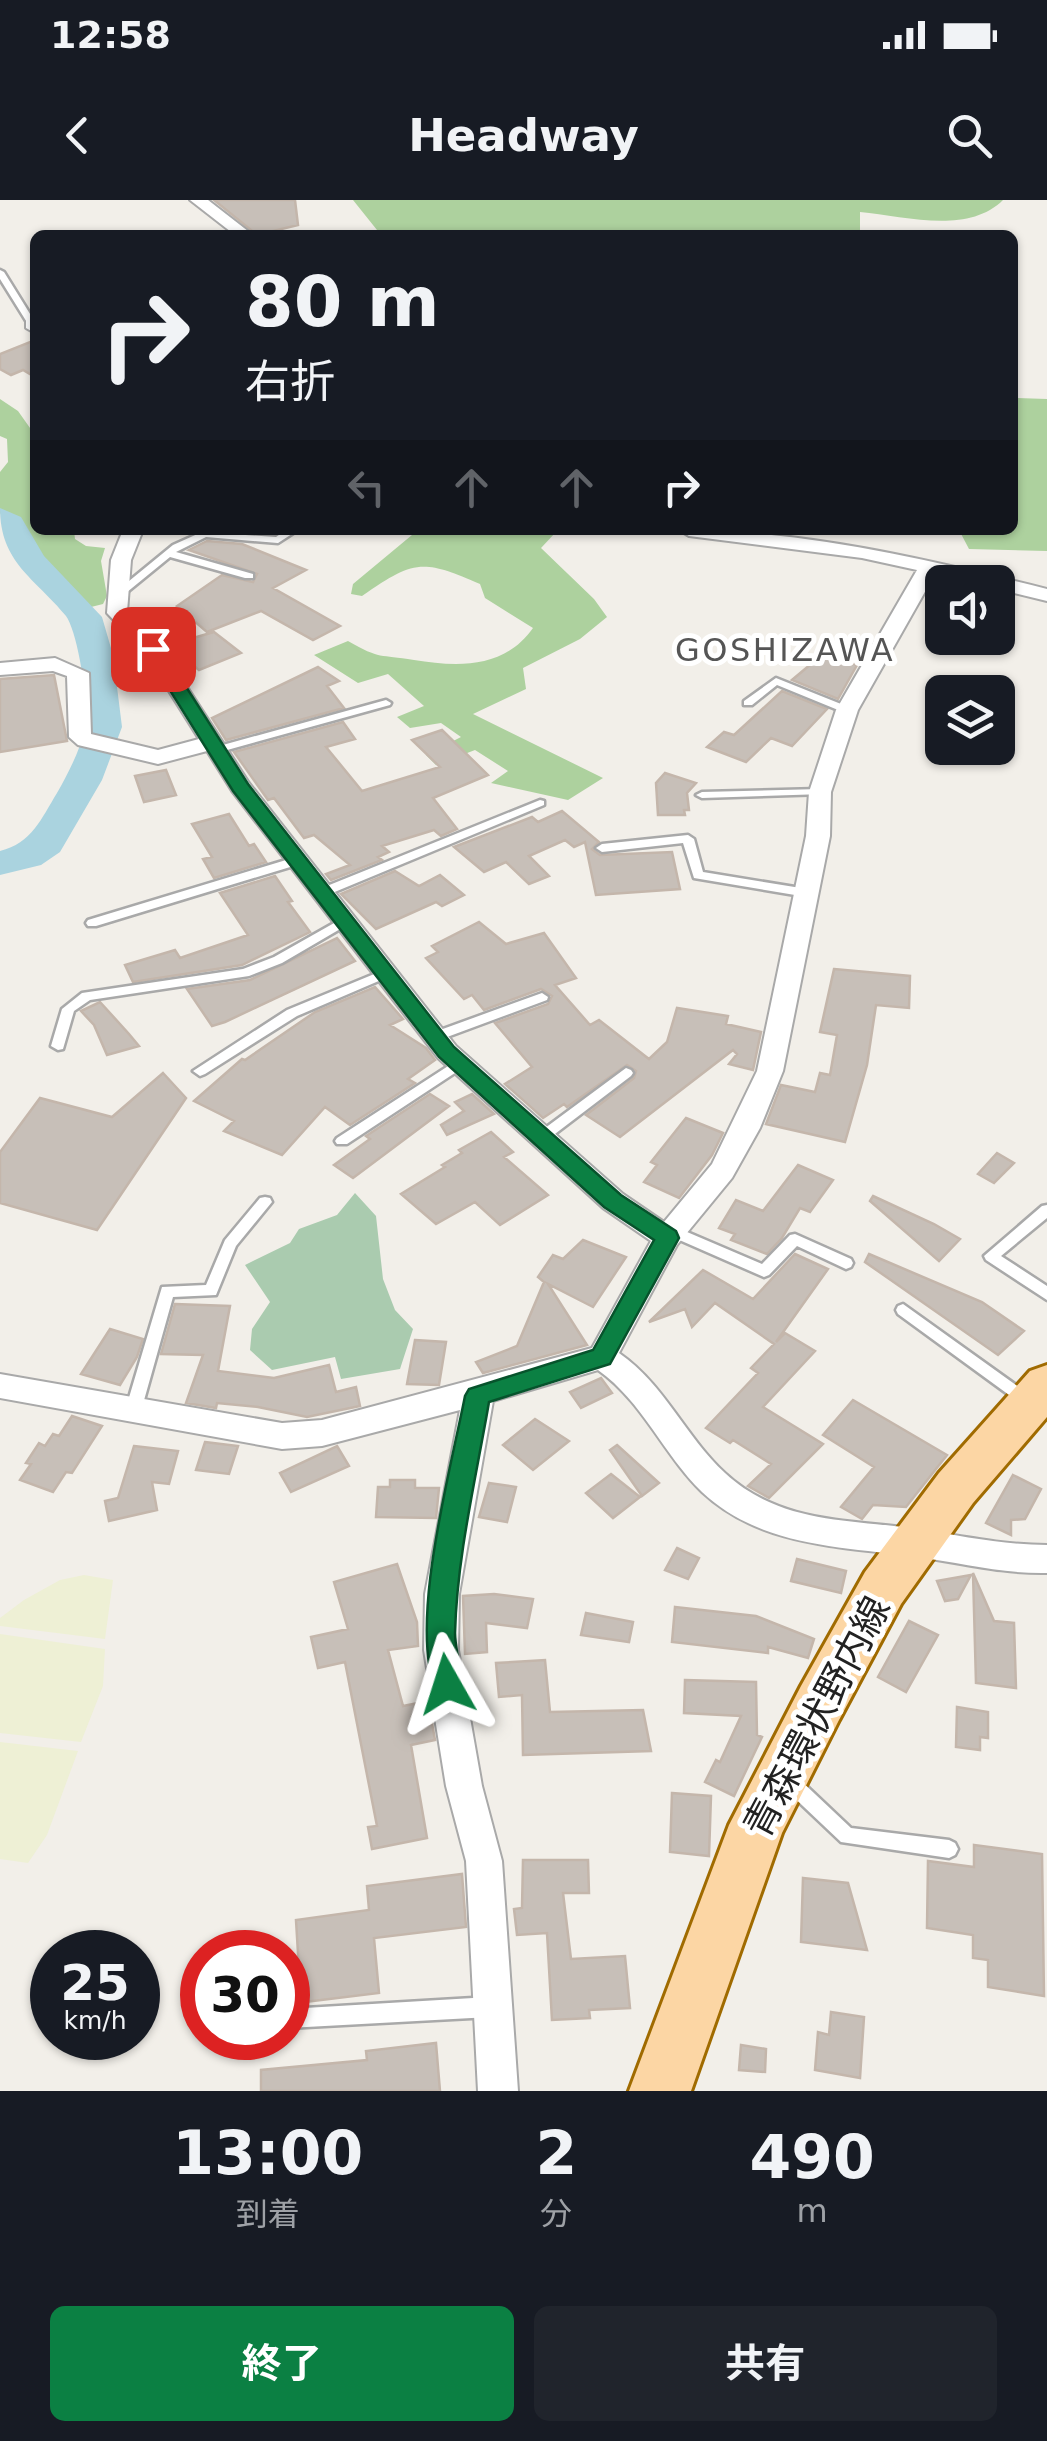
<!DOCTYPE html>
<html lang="ja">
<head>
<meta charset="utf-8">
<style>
  :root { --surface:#171b24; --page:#20242c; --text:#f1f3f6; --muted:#9ea1a6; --accent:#0b8043 }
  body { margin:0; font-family:"DejaVu Sans","Noto Sans JP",sans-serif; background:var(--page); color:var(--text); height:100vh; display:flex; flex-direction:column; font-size:38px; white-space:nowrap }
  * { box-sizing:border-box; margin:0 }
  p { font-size:32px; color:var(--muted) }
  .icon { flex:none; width:55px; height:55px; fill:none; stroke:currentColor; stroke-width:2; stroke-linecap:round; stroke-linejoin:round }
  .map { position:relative; height:1891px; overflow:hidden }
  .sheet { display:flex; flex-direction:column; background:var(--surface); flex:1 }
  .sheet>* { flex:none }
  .hud { position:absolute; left:30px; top:30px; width:988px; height:305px; border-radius:15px; box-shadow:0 2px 8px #0004; background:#171b24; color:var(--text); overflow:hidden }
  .tools { position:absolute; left:925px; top:365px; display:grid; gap:20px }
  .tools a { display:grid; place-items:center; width:90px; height:90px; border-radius:15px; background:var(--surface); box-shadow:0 2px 8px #0004; font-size:50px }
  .speed { position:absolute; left:30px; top:1730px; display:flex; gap:20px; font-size:50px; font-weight:700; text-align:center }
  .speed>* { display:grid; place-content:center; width:130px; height:130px; border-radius:50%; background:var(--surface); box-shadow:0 2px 8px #0004; line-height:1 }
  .speed small { font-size:25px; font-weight:400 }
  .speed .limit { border:15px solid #d22; background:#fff; color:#111 }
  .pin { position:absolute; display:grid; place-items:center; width:85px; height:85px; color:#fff; margin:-42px; border-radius:20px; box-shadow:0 5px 15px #0006 }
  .me { position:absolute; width:110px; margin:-55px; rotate:354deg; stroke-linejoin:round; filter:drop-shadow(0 0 8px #0008) }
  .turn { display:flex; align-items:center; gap:35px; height:210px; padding:0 50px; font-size:45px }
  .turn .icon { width:130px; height:130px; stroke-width:2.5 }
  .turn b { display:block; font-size:70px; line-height:85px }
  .lanes { display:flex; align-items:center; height:95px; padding:0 50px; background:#0003; justify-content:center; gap:50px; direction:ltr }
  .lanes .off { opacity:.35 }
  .eta { display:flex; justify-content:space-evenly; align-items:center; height:170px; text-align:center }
  .eta b { font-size:60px; font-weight:700; line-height:70px }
  .primary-button { display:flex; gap:20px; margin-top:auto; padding:20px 50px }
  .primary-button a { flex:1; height:115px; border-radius:15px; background:var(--accent); color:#fff; font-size:40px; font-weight:700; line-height:115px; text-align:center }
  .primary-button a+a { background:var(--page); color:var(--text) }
  .status { display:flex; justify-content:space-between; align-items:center; height:70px; padding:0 50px; background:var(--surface); direction:ltr }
  .status svg { height:28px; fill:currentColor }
  header { display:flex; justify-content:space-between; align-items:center; height:130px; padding:0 50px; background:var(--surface); font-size:45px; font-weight:700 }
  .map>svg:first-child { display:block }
  .farmland { fill:#eef0d5 }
  .forest { fill:#add19e }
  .cemetery { fill:#aacbaf }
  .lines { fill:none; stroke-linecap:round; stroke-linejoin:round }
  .river { fill:#aad3df; fill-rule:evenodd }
  .building { fill:#c7bfb8; stroke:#c4b6ab; stroke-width:2.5 }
  .service-casing { stroke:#a9a9a9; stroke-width:5 }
  .minor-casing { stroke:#a9a9a9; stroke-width:4 }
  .primary-casing { stroke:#a06b00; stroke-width:6 }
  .service { fill:#fff; fill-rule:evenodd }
  .minor { fill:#fff; fill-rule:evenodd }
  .primary { fill:#fcd6a4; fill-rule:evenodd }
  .route { fill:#0b8043; stroke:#07532c; stroke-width:2.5 }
  .labels { text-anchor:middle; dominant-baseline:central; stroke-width:10; stroke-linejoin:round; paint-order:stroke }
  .far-quarter-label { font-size:32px; letter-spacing:2.5px; fill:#555; stroke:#fff }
  .near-street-label { font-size:38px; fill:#222; stroke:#fff }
</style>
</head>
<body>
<div class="status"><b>12:58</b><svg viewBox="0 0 49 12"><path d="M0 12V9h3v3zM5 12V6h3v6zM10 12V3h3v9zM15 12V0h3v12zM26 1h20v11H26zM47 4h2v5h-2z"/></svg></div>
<header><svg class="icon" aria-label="back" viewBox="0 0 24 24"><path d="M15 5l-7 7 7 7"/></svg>Headway<svg class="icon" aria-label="search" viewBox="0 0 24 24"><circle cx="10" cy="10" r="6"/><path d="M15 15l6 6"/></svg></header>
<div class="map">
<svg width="1047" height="1891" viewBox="0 0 1047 1891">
  <rect width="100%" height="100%" fill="#f2efe9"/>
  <!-- farmland -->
  <path class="farmland" d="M84,1375L113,1380L105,1439L0,1426V1418L24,1400L60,1380Z
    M0,1434L105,1449L103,1486L81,1542L0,1533Z
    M0,1542L78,1551L47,1635L28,1663L0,1659Z"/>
  <!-- forest -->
  <path class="forest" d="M353,0H1003C968,35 904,16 860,12V35H381Z
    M1017,198L1047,199V351L969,349L959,330H1012V200Z
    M0,199L18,211L35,235V330H74L75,339L86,346L105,348L101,361L107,396L103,404L91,407L71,391L0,313V272L8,262L7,239L0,236Z
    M418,330L556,332L541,348L594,399L607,417L580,439L523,468L526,489L473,514L603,578L568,600L491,583L508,571L475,550L436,565L426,555L461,537L441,523L410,528L397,517L424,506L388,474L358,483L314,455L348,441C381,460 379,454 414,460C458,467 504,469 533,428L485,398L480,384C421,358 413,361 362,396L351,394L353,384Z"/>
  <!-- cemetery -->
  <path class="cemetery" d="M355,993L376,1016L383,1079L395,1110L413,1129L400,1169L341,1179L335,1157L272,1170L250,1150L252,1129L270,1102L245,1065L290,1043L299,1029L337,1015Z"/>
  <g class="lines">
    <!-- river -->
    <path class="river" d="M0,308L21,317L44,356L102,417L113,455L122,527L102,580L60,652L41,665L0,675V651C32,643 41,619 57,593C68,574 80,550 85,529C90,509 78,432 66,416C35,378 0,363 0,308Z"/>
  </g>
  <!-- building -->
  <path class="building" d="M214,0H295L298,25L257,35Z
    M35,140V177L23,170L11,175L0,169V154Z
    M207,341L242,344L306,370L273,388L340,426L313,440L261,411L207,432L177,406L222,375L253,382L257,374L189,350Z
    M214,432L241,453L199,470L169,445Z
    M823,454L857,465L838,499L792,480Z
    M318,467L339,481L327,486L344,508L226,540L212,518Z
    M54,475L67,541L0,552V479Z
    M782,491L827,509L792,546L771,538L746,562L707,547L724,532L734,535Z
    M343,522L355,539L326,547L362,591L440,567L412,540L442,530L488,575L433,598L457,629L441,636L434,630L382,646L389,652L378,657L382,660L331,680L326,674L350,665L314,635L304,638L274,598L268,600L234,552Z
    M166,570L176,595L144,602L135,576Z
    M665,573L696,583L687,593L689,610H684L685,615H658L656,583Z
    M562,611L599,642L592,649L600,655L672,652L680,689L596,695L585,642L574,647L565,640L529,656L549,676L529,684L506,662L484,672L454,647L532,617L538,622Z
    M229,614L249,646L254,644L266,662L214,678L203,659L212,657L192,624Z
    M395,671L419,686L440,675L464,695L442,706L436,702L376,729L341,694Z
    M275,676L292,701L288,702L310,732L242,765L133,782L125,765L175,750L180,758L248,735L220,693Z
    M479,722L506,744L544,733L576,778L555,785L590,825L599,820L649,859L667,842L677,808L728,816L726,824L761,832L753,870L729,864L737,854L733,850L620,937L586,915L634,878L636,871L627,865L567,907L564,904L543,918L505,884L532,867L495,823L548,804L552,796L541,789L484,810L472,795L464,799L426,758L438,752L432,746Z
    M337,738L355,761L225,822L212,826L187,789L250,780Z
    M834,769L910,776L909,808L876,805L867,865L845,942L766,924L781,885L815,892L820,873L830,875L837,835L820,832Z
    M375,787L403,819L390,825L426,848L435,860L408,879L415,883L350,925L325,907L282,955L224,931L234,921L194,901L242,859L245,860L315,812Z
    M100,802L129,834L139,846L107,855L94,825L81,811Z
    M163,873L186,898L97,1030L0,1003V952L40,898L112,917Z
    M430,894L449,906L353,978L334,965L370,939L366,936Z
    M472,894L494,914L447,935L441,925L464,911L455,902Z
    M686,918L723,933L712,955L679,998L644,982L657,965L651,962Z
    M491,932L513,952L504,957L548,995L500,1025L475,1002L436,1024L401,994L445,967L442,965L462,953L459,950Z
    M997,953L1014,963L994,983L978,974Z
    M798,965L833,980L810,1012L800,1008L782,1038L767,1054L731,1040L735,1034L719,1028L736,1000L763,1011Z
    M873,996L934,1024L960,1039L939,1061L870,1001Z
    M583,1040L626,1057L593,1107L548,1084L587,1145L483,1173L476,1162L517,1146L544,1082L538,1077L553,1055L563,1059Z
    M795,1054L828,1069L776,1142L785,1133L815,1151L763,1207L823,1244L769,1298L748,1286L771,1264L733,1240L730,1243L706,1228L758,1173L751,1168L774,1144L715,1103L692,1127L685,1109L649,1122L703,1070L753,1099Z
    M869,1054L982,1102L1024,1131L998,1155L865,1062Z
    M175,1104L230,1106L218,1171L274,1178L329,1165L336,1192L356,1187L360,1206L307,1217L258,1207L217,1203L216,1208L186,1203L203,1155L161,1154Z
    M110,1129L143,1139L137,1157L120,1185L81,1174Z
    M415,1140L446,1142L439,1185L407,1184Z
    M601,1178L612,1193L581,1208L570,1192Z
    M853,1200L947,1255L906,1307L873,1305L862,1319L841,1307L874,1267L823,1235Z
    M72,1216L102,1226L72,1273L66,1272L53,1292L20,1280L31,1264L26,1263L39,1243L45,1246L53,1234L59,1236Z
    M535,1219L569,1241L533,1270L503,1245Z
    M205,1242L238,1246L229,1274L196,1270Z
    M617,1245L659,1283L642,1296L610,1250Z
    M134,1246L178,1251L169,1284L152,1282L157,1310L109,1321L105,1301L118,1298Z
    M337,1246L349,1266L291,1292L280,1273Z
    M611,1274L640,1297L613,1318L586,1293Z
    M1013,1275L1041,1289L1025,1319L1011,1320V1335L986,1323Z
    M390,1280H415V1288H439L436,1318L376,1317L378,1287H390Z
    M489,1283L516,1287L507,1322L479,1317Z
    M677,1348L699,1358L688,1379L665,1370Z
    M797,1359L846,1371L841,1393L791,1381Z
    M397,1364L417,1422L418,1446L388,1450L403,1506L428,1501L435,1540L411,1545L427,1638L372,1649L368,1627L377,1626L345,1462L318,1468L311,1437L348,1429L334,1382Z
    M973,1373L994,1421L1014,1423L1016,1488L976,1483Z
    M971,1375L958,1399L945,1401L937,1381Z
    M494,1394L533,1399L527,1428L486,1423L487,1452L465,1454L463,1396Z
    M675,1407L756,1416L814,1439L808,1458L768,1447V1453L672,1442Z
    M586,1413L633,1422L629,1442L581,1435Z
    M909,1421L938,1435L906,1492L878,1477Z
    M545,1460L550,1512L643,1510L651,1551L523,1555L522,1495L499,1497L496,1463Z
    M685,1480L756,1482L757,1535L762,1537L734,1596L705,1582L716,1560L720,1562L741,1516L684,1513Z
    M957,1507L988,1512V1538L980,1537V1550L956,1547Z
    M672,1593L711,1596L709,1656L670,1652Z
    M974,1645L1042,1654L1044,1796L988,1787V1760L973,1758V1735L927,1728L928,1661L974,1667Z
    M523,1660H588L589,1693H563L571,1759L625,1756L630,1808L589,1810L590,1818L552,1820L547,1733L517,1735L514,1709L522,1708Z
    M462,1674L466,1727L374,1738L379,1793L288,1804V1772L299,1770L296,1720L369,1710L367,1686Z
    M803,1678L848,1683L867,1750L801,1742Z
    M831,1812L864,1817L860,1878L815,1870L818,1832L829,1835Z
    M436,1843L440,1891H261V1870L367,1860L366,1851Z
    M741,1845L766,1849L765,1872L739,1870Z"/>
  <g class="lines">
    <defs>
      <path id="service" d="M0,70L4,72L35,122V126L28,124L0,79Z
        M286,330H298L278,343L206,337L176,352L253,374V378H245L170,357L121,397H113L112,395L173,345L202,332L276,337Z
        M776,478L851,508L852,510L847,513L843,512L777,485L752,505H744V501Z
        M386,500L391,503L390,505L220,552L216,553L210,550L212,548Z
        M820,589L824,590V594L702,598L696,595L702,592Z
        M540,600L544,601V605L325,696H317L315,693L317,690Z
        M688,635L694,639L703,672L807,689L813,693L807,697L694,678L683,643L602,652L596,648L602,644Z
        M296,657L302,661L300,664L96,726H88L86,723L88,720Z
        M343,718L349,722L347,725L282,763L249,776L90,800L74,811L63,849L58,850L51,846L62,809L82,793L243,769L274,757Z
        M384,770L390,774L388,777L297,816L205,874L200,876L193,871L287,810Z
        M542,793L548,797L547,800L439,840H429L427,837L429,834Z
        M459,859L466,864L464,867L347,944H337L335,941L337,938Z
        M626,868L631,870L633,873L631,876L547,940H537L535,937L537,934Z
        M265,997L270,998L272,1002L236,1046L216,1095L173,1097L141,1211L138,1215L133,1217L128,1215L125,1211L162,1087L206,1085L225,1040L260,998Z
        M1047,1005V1018L1001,1056L1047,1086V1100L986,1060L984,1056L1042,1006Z
        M673,1026L762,1064L790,1035L795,1034L851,1059L853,1063L851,1067L846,1069L797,1046L769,1075L764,1077L668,1035L666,1031L668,1027Z
        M903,1104L1030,1195L1033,1199L1030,1203L1025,1205L1020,1203L898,1114L896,1110L898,1106Z
        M791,1575L797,1577L851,1628L949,1640L955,1643L958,1649L955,1655L949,1658L841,1642L785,1589L782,1583L785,1577Z
        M490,1797L497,1800L500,1807L497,1814L490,1817L288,1828V1809Z"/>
      <path id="minor" d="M190,0H208L253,35H235Z
        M26,120H35V133L26,128Z
        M123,330H143L131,360L127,412L160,445L249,583L456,846L623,994L664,1022L712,964L757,871L806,636L809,592L836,510L917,370L862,358L689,336L679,330C805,330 926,359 1047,389V401L998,389V382H972L935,374L858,510L831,592L830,636L783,871L760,928L732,978L677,1045L619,1153C665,1185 685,1236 725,1273C780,1324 849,1319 918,1329C962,1336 1003,1345 1047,1345V1373C1003,1374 961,1363 918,1357C842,1346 762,1348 702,1292C663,1254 643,1202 598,1170L493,1201L459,1394L458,1450L482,1586L502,1661L518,1891H478L466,1661L446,1586L424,1450L425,1394L460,1210L322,1246L282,1249L0,1198V1174L282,1223L322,1220L592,1148L651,1041L603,1008L438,858L232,591L207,551L158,564L78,545L69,537L67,476L53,471L0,475V463L55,458L89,473L91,534L158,550L199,539L145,453L107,413L111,360Z"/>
      <path id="primary" d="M1047,1165V1217L973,1303L901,1404L839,1520L782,1633L691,1891H629L729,1625L801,1486L865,1372L939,1273L1030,1171Z"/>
    </defs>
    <!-- service casing -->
    <use href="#service" class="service-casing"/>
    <!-- minor casing -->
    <use href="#minor" class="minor-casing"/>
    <!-- primary casing -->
    <use href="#primary" class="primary-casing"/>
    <!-- service -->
    <use href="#service" class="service"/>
    <!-- minor -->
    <use href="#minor" class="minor"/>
    <!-- primary -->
    <use href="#primary" class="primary"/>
  </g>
  <!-- route -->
  <path class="route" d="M153,444L162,449L248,584L454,847L621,995L676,1031L679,1038L610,1164L489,1202C476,1278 457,1356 455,1433C455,1452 465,1476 457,1493L447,1497L437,1493C407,1427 451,1269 465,1196L469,1189L593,1150L654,1040L604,1007L439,857L233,591L144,449Z"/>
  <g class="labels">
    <!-- far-quarter labels -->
    <g class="far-quarter-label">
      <text x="785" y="450">GOSHIZAWA</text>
    </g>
    <!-- near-street labels -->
    <g class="near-street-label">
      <text transform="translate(817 1517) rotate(-62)">青森環状野内線</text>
    </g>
  </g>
</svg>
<div class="tools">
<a><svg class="icon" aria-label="sound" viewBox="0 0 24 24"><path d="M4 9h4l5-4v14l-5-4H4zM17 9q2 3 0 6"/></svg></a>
<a><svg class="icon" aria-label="layers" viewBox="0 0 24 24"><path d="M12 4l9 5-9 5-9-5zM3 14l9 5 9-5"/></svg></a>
</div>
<div class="speed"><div>25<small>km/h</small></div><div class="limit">30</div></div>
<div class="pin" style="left:153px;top:449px;background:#d93025"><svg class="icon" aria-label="arrive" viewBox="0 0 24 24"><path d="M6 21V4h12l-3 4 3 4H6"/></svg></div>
<svg class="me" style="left:447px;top:1484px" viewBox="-20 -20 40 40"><path d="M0-17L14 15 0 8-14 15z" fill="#0b8043" stroke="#fff" stroke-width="4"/></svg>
<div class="hud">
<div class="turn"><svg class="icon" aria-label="right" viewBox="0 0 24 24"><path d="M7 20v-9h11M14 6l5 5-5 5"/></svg><div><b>80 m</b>右折</div></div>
<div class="lanes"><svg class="icon off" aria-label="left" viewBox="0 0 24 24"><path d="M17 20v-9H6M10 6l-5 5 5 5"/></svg><svg class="icon off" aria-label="ahead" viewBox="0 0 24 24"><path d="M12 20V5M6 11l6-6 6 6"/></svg><svg class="icon off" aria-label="ahead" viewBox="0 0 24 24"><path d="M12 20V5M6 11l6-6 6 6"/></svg><svg class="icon" aria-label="right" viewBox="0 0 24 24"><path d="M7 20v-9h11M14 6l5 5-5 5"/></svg></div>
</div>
</div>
<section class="sheet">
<div class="eta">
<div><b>13:00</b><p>到着</p></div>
<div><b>2</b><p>分</p></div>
<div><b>490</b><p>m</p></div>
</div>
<div class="primary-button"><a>終了</a><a>共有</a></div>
</section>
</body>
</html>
